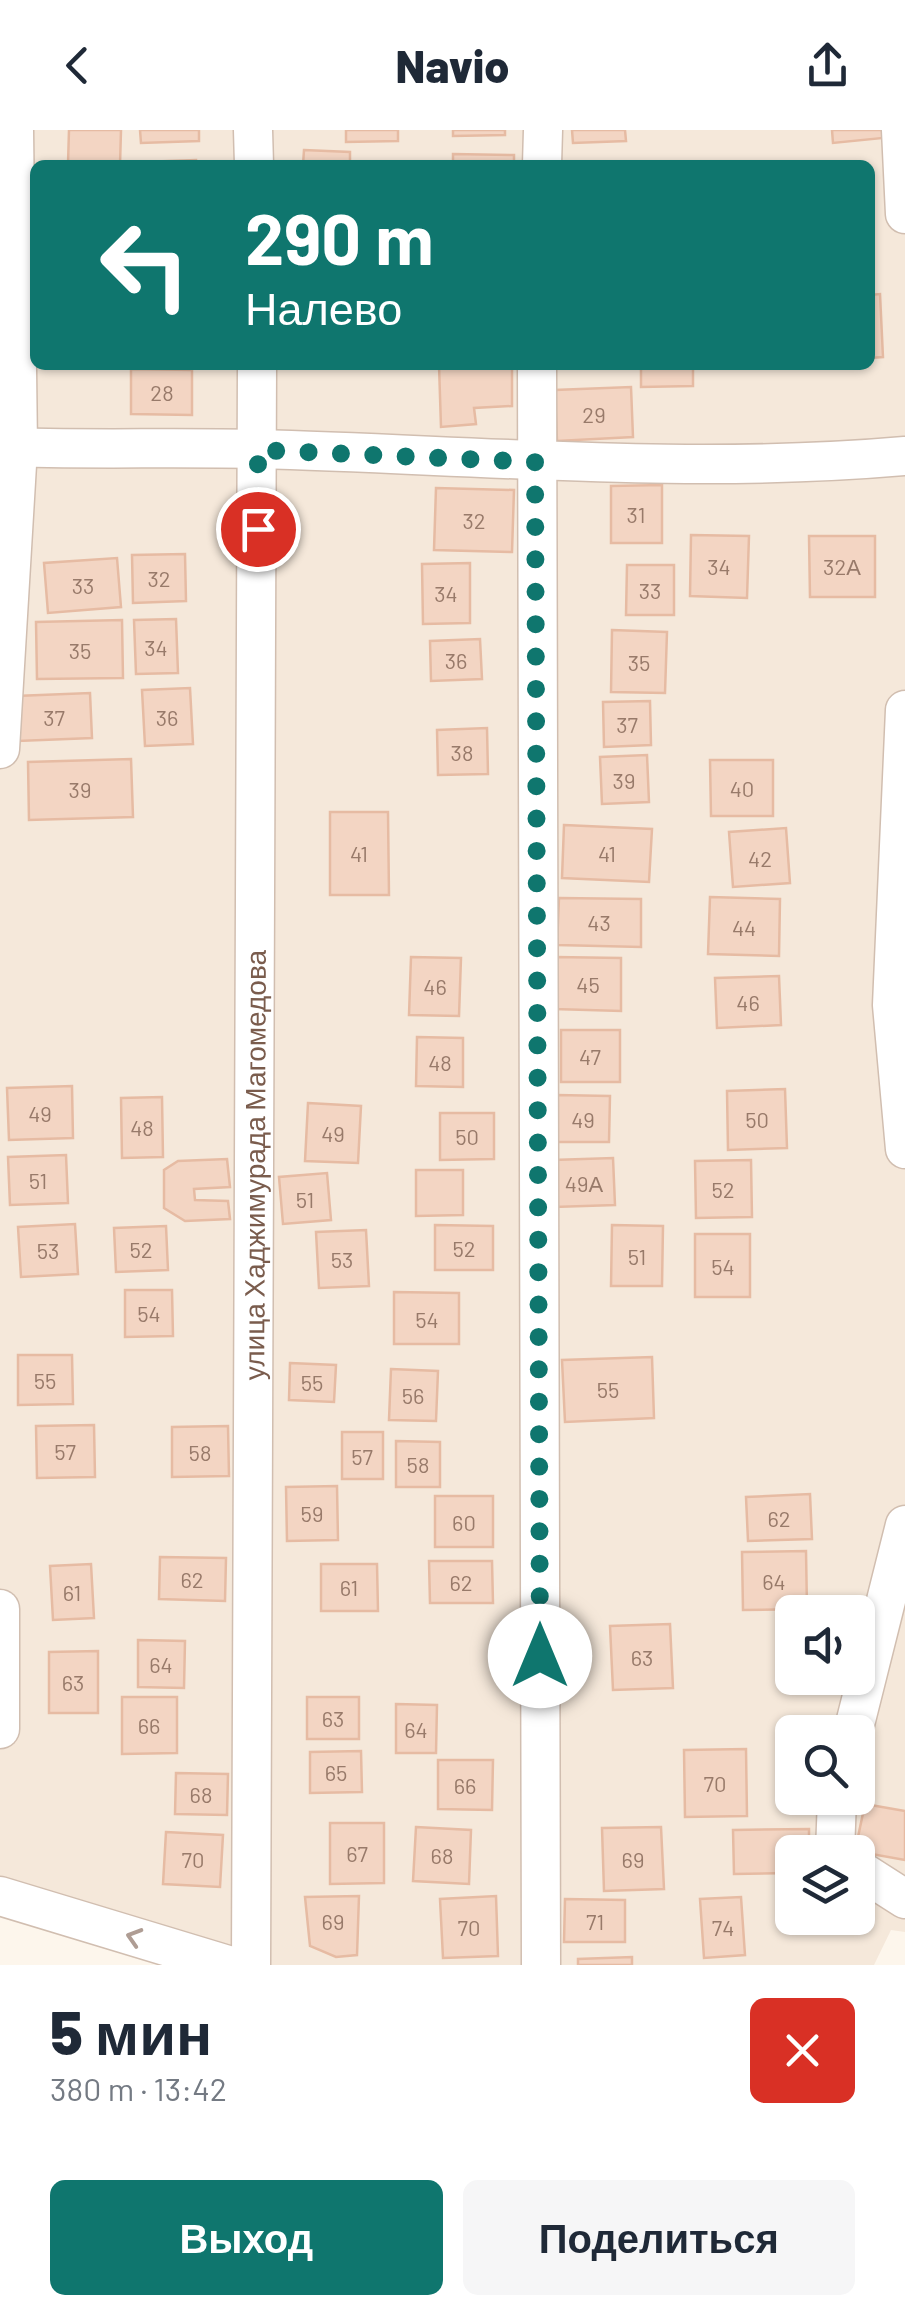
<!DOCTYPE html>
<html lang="ru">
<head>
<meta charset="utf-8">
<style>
  :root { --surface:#fff; --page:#f6f6f7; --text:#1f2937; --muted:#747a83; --accent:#0f766e }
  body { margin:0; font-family:Barlow,sans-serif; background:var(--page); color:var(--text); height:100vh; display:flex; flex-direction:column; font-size:38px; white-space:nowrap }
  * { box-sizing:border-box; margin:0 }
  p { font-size:32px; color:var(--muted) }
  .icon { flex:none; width:55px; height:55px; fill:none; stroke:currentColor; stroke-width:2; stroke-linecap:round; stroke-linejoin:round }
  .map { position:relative; height:1835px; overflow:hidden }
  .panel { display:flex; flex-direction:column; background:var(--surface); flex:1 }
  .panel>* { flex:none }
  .guide { position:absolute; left:30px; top:30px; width:845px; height:210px; border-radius:15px; box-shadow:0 2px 8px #0004; background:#0f766e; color:#fff; overflow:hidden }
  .buttons { position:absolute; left:775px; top:1465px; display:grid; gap:20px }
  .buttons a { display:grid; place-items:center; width:100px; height:100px; border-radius:15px; background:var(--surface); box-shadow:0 2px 8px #0004; font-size:50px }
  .pin { position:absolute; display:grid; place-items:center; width:85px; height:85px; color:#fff; margin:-42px; border:5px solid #fff; border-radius:50%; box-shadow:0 2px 10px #0007 }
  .me { position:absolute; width:110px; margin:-55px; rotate:0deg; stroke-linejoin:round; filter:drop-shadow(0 0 8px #0008) }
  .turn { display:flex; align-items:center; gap:35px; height:210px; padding:0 50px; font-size:45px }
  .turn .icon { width:130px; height:130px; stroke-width:2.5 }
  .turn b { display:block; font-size:70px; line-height:85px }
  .round { display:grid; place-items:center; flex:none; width:105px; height:105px; border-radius:15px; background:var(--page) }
  .summary { display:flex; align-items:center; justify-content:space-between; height:170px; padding:0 50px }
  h1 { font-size:60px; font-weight:800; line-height:75px }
  .button { display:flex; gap:20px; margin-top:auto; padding:20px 50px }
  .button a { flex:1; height:115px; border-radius:15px; background:var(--accent); color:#fff; font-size:40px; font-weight:800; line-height:115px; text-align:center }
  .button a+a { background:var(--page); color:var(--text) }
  header { display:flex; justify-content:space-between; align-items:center; height:130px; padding:0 50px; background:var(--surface); font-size:45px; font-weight:800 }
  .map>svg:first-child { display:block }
  .residential { fill:#f5e8da; fill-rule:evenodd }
  .building { fill:#f3d5c3; stroke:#e6bba3; stroke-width:2.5 }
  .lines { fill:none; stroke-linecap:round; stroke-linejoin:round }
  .minor-casing { stroke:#d1beb0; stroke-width:41 }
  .minor { stroke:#fff; stroke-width:38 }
  .oneway { stroke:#af9d94 }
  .route { stroke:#0f766e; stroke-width:18; stroke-dasharray:0 32.4 }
  .labels { text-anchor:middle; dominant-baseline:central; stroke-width:10; stroke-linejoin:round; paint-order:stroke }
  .number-label { font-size:22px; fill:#987a6a }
  .street-label { font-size:28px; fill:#7a5c4d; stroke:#fffaf3 }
</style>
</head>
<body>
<header><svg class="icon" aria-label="back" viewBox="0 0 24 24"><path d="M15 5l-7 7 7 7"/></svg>Navio<svg class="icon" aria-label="share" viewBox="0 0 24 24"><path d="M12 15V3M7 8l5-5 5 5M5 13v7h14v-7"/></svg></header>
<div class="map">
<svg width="905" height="1835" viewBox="0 0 905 1835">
  <rect width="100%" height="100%" fill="#fdf6ec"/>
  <!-- residential -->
  <path class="residential" d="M0,0H905V1802L891,1800L874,1835H257L0,1767ZM35,35H870V235H35ZM792,1482H858V1548H792ZM792,1602H858V1668H792ZM792,1722H858V1788H792Z"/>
  <!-- building -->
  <path class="building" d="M69,0H121L120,35L68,34Z
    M140,0H199V11L141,13Z
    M346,0H398V11L346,12Z
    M453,0H505V5L453,6Z
    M572,0H625L626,11L573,13Z
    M832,0H882L883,8L833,13Z
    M304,20L350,22V35H303Z
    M453,24L514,25V35H453Z
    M196,30V35H142V32Z
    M880,164L883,227L870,228V165Z
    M439,235H512V276L474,278L476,294L441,297Z
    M641,235H693V256L641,257Z
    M131,239L192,240V285L131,284Z
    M631,257L633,307L557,311L555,260Z
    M662,355V413H611V356Z
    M436,358L514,360L512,422L434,420Z
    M691,405L749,406L747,468L690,466Z
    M809,406H875V467H810Z
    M185,424L186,471L133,473L132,425Z
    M117,428L121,477L48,483L44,433Z
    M470,433V493L423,494L422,434Z
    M627,435H674V485H626Z
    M176,489L178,543L136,544L134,490Z
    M122,490L123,548L37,549L36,492Z
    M612,500L667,502L665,563L611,562Z
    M480,509L482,549L431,551L430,511Z
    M190,558L193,614L145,616L142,560Z
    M90,563L92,608L18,611L16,566Z
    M650,571L651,615L604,617L603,572Z
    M487,598L488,644L438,645L437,600Z
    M647,625L649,672L602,674L600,627Z
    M131,629L133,687L29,690L28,632Z
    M710,630H773V686H711Z
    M330,682H388L389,765H330Z
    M564,695L652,699L649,752L562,748Z
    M786,698L790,753L733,757L729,702Z
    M710,767L780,769L779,826L708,824Z
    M559,768L641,769V817L557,815Z
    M411,827L461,828L459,886L409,885Z
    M555,827L621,828V881L554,879Z
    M779,846L781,895L717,898L715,848Z
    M561,900H620V952H561Z
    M417,907L463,908V957L416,956Z
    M72,956L73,1008L9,1010L7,958Z
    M785,959L787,1018L728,1020L727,961Z
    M556,965L610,966L609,1012H555Z
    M162,967L163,1027L122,1028L121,968Z
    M308,973L361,976L358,1033L305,1031Z
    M440,983H494V1029L440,1030Z
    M66,1025L68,1073L10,1075L8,1027Z
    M613,1028L615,1075L554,1077L553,1030Z
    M227,1029L230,1057L194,1059L195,1070L228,1071L230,1089L185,1091L164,1078V1040L178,1031Z
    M751,1030L752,1087L696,1088L695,1031Z
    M416,1040H463V1085L416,1086Z
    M327,1043L331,1090L283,1094L279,1047Z
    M75,1094L78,1144L21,1147L18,1097Z
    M435,1095L493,1096V1140H435Z
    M612,1095L663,1096L662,1156H611Z
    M166,1096L168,1140L116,1142L114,1098Z
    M366,1100L369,1156L319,1158L316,1102Z
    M695,1104H750V1167H695Z
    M125,1160H172L173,1206L125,1207Z
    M394,1162L459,1163V1214H394Z
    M18,1225H72L73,1274L18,1275Z
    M652,1227L654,1288L565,1292L562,1230Z
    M290,1233L336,1235L334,1272L289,1270Z
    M391,1239L438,1241L436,1291L389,1290Z
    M94,1295L95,1347L37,1348L36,1296Z
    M228,1296L229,1346L172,1347V1297Z
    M342,1302H383V1349H342Z
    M396,1311L440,1312V1357H396Z
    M337,1356L338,1410L287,1411L286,1357Z
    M810,1364L812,1409L748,1411L746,1367Z
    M435,1366H493V1417H435Z
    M806,1421L807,1479L743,1480L742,1422Z
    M160,1427L226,1428L225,1471L159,1469Z
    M429,1431H492L493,1473H430Z
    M91,1434L94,1488L53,1490L50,1436Z
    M321,1434H377L378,1481H321Z
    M670,1494L673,1558L613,1560L610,1496Z
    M138,1510L185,1511L184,1558L138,1557Z
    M98,1521V1583H49V1522Z
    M122,1567H177V1623L122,1624Z
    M307,1567H359V1609H307Z
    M396,1574L437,1575L436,1623H396Z
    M746,1619L747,1686L685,1687L684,1620Z
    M361,1621L362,1662L310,1663V1622Z
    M438,1630H493L492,1680L438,1679Z
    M176,1643L228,1644L227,1685L175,1684Z
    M865,1674L905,1681V1730L855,1721Z
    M330,1693H384V1753L330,1754Z
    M416,1697L471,1700L469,1754L413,1751Z
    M661,1697L664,1759L604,1761L602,1698Z
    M809,1699V1722H792V1743L734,1744L733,1700Z
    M166,1702L223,1705L220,1757L163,1754Z
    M359,1766L357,1825L336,1827L310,1816L305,1767Z
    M496,1766L498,1826L443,1828L440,1769Z
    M741,1767L745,1825L704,1828L700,1769Z
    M565,1769L625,1770V1812H564Z
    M632,1827V1835H578V1829Z"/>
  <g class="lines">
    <defs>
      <g id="minor">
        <path d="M253,0L254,35"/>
        <path d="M901,0L905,84"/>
        <path d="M542,35L543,0"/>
        <path d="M537,235L541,1835"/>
        <path d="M0,317C86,320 173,317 259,319C474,325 690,345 905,326"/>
        <path d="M905,580L892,875L905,1019"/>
        <path d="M0,619L18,318L14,0"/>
        <path d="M0,1479V1599"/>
        <path d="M853,1602L905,1395"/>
        <path d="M835,1722L837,1668"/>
        <path d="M858,1739L905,1769"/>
        <path d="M0,1766L228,1835"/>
        <path id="s1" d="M251,1835L257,235"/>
      </g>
    </defs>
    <!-- minor casing -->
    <use href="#minor" class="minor-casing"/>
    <!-- minor -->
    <use href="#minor" class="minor"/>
  </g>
  <!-- one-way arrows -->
  <defs><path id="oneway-chevron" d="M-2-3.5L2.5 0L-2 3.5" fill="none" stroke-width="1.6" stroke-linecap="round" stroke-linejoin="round" transform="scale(2.5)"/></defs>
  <use class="oneway" href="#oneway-chevron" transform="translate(134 1807) rotate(-163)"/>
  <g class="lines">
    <!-- route -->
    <path class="route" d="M258,399V320L535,332L540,1526"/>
  </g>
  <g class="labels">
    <!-- number labels -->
    <g class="number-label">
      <text x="162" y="262">28</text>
      <text x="594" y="284">29</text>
      <text x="636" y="384">31</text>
      <text x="474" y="390">32</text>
      <text x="719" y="436">34</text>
      <text x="842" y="436">32А</text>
      <text x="159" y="448">32</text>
      <text x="83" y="455">33</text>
      <text x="650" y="460">33</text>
      <text x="446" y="463">34</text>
      <text x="156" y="517">34</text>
      <text x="80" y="520">35</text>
      <text x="456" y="530">36</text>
      <text x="639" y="532">35</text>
      <text x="54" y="587">37</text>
      <text x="167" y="587">36</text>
      <text x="627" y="594">37</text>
      <text x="462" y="622">38</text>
      <text x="624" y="650">39</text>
      <text x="742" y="658">40</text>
      <text x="80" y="659">39</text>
      <text x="359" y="723">41</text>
      <text x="607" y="723">41</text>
      <text x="760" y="728">42</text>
      <text x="599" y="792">43</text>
      <text x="744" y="797">44</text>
      <text x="588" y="854">45</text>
      <text x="435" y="856">46</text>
      <text x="748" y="872">46</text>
      <text x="590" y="926">47</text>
      <text x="440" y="932">48</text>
      <text x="40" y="983">49</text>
      <text x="583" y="989">49</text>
      <text x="757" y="989">50</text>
      <text x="142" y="997">48</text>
      <text x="333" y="1003">49</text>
      <text x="467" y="1006">50</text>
      <text x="38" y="1050">51</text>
      <text x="584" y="1053">49А</text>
      <text x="723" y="1059">52</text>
      <text x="305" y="1069">51</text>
      <text x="464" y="1118">52</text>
      <text x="141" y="1119">52</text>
      <text x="48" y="1120">53</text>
      <text x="637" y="1126">51</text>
      <text x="342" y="1129">53</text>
      <text x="723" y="1136">54</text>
      <text x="149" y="1183">54</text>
      <text x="427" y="1189">54</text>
      <text x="45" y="1250">55</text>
      <text x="312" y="1252">55</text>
      <text x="608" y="1259">55</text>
      <text x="413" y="1265">56</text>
      <text x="65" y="1321">57</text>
      <text x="200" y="1322">58</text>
      <text x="362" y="1326">57</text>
      <text x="418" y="1334">58</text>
      <text x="312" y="1383">59</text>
      <text x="779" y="1388">62</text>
      <text x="464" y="1392">60</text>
      <text x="192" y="1449">62</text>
      <text x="774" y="1451">64</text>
      <text x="461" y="1452">62</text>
      <text x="349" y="1457">61</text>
      <text x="72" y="1462">61</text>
      <text x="642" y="1527">63</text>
      <text x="161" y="1534">64</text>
      <text x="73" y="1552">63</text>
      <text x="333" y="1588">63</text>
      <text x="149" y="1595">66</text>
      <text x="416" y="1599">64</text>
      <text x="336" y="1642">65</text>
      <text x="715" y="1653">70</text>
      <text x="465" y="1655">66</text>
      <text x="201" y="1664">68</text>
      <text x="357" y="1723">67</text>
      <text x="442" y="1725">68</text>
      <text x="193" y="1729">70</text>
      <text x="633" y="1729">69</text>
      <text x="333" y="1791">69</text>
      <text x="595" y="1791">71</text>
      <text x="469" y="1797">70</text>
      <text x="723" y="1797">74</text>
    </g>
    <!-- street labels -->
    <g class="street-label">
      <text stroke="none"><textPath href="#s1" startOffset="800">улица Хаджимурада Магомедова</textPath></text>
    </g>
  </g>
</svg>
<div class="buttons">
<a><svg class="icon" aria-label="sound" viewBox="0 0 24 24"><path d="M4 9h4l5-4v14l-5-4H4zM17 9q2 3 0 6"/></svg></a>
<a><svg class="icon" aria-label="search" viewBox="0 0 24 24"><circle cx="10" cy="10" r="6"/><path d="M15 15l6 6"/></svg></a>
<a><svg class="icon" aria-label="layers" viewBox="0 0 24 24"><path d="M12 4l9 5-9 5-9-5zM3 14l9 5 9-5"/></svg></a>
</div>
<div class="pin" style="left:258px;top:399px;background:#d93025"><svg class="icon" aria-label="arrive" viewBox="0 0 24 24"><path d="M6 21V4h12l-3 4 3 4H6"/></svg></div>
<svg class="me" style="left:540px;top:1526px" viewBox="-20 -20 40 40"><circle r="19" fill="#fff"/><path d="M0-13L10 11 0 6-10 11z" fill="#0f766e"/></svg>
<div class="guide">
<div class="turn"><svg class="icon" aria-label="left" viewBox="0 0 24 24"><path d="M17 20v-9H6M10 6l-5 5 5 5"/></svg><div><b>290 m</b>Налево</div></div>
</div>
</div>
<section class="panel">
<div class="summary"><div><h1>5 мин</h1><p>380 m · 13:42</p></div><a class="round" style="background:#d93025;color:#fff"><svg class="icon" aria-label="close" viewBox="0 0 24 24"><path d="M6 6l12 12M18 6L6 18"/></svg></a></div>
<div class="button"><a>Выход</a><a>Поделиться</a></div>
</section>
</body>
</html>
